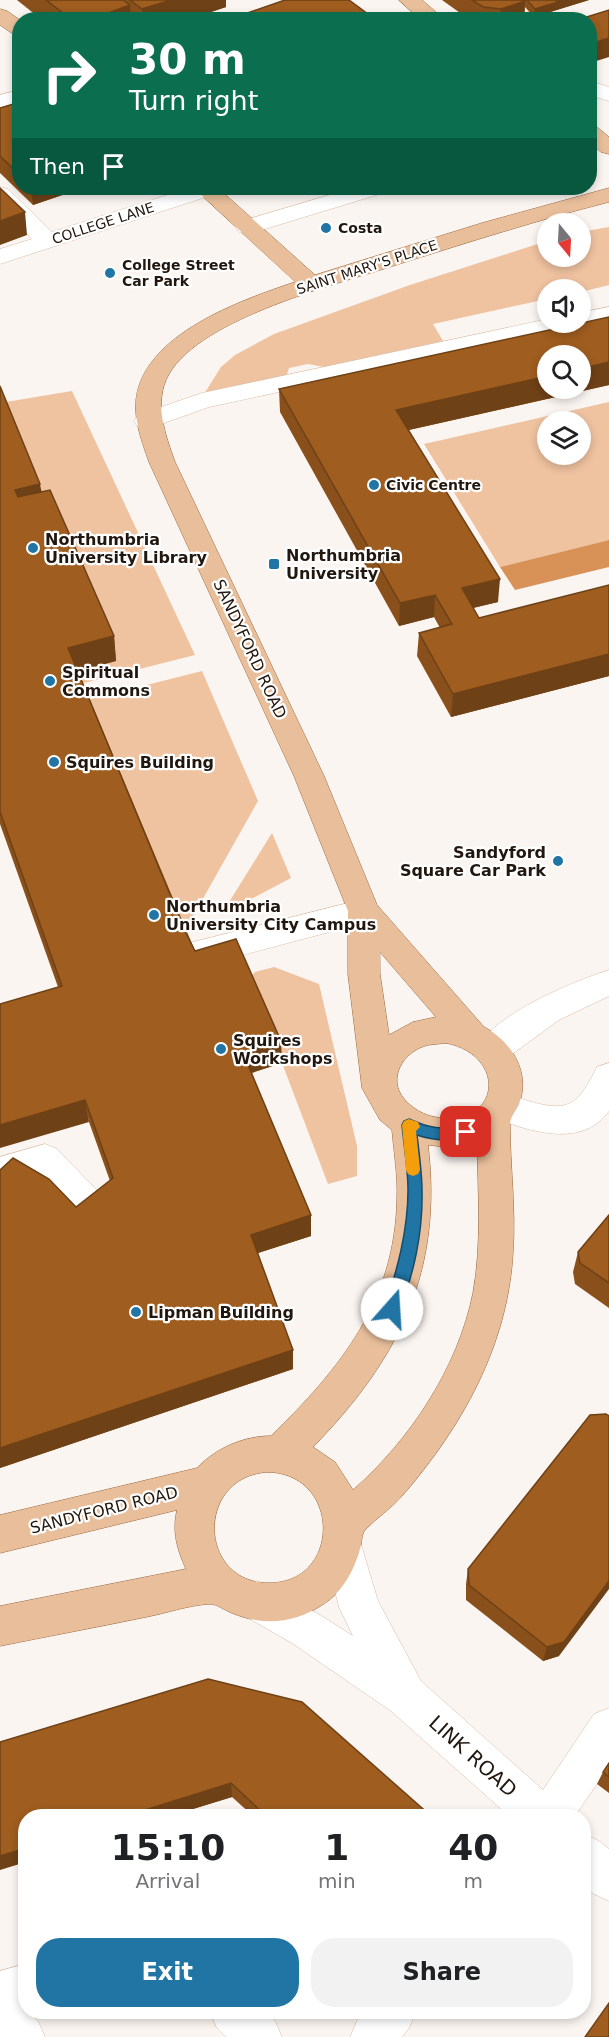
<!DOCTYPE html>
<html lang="en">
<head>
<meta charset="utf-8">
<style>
  :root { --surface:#fff; --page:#f2f2f2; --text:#202124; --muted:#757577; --accent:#2075a5 }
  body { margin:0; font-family:"DejaVu Sans",sans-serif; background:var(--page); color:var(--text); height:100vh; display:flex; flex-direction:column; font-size:22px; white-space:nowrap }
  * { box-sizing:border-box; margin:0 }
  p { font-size:20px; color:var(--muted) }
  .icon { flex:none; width:33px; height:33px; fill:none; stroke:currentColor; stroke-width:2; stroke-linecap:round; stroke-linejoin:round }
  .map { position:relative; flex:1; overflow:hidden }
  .drawer { position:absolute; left:18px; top:1809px; width:573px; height:210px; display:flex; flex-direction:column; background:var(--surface); border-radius:24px; box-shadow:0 3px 9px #0003 }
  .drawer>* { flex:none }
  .guide { position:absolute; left:12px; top:12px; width:585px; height:183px; border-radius:24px; box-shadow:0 3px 9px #0003; background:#0b6e4f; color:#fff; overflow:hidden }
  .needle { width:39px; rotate:162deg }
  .tools { position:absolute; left:537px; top:213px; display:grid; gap:12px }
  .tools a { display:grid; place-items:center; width:54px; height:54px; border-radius:50%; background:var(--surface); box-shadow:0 3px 9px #0003; font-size:30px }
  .pin { position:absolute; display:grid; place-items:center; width:51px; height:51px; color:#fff; margin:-26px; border-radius:12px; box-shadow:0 3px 9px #0006 }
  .me { position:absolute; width:66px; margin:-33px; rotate:19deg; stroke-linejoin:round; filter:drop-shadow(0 0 4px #0008) }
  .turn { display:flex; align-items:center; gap:21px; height:126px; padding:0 18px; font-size:27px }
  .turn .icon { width:78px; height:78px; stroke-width:2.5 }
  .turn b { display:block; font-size:42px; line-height:51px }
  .then { display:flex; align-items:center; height:57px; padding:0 18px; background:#0003; gap:12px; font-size:22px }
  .eta { display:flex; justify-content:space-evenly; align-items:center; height:102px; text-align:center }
  .eta b { font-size:36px; font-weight:700; line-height:42px }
  .primary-button { display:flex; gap:12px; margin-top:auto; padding:12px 18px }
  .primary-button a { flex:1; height:69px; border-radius:24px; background:var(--accent); color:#fff; font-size:24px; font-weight:700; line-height:69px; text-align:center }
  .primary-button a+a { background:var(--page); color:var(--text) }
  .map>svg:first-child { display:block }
  .green { fill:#efc2a0; fill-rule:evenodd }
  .water { fill:#d89258 }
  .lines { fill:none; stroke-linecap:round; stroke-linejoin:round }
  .minor-casing { stroke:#d8bba5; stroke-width:1 }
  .major-casing { stroke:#9a683f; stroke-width:1 }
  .minor { fill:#fff; fill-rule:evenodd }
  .major { fill:#e9bf9b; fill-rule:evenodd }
  .wall { fill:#89501b }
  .shaded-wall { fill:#6f4116 }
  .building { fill:#9f5d1f; stroke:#6f4116; stroke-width:1.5 }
  .route { fill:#2075a5; stroke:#154c6b; stroke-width:1.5 }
  .slow { fill:#f59e0b }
  .poi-dot { fill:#2075a5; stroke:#fff; stroke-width:2 }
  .labels { text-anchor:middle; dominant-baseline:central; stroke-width:4.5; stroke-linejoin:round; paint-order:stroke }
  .far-street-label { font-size:14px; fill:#22170f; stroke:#fff }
  .far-poi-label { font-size:14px; font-weight:bold; fill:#22170f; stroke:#fff; text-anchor:start }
  .poi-label { font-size:16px; font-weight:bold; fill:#22170f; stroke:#fff; text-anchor:start }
  .street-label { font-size:16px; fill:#22170f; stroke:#fff }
  .near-street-label { font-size:20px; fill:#22170f; stroke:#fff }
</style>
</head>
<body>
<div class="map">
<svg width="609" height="2037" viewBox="0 0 609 2037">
  <rect width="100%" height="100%" fill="#fbf5f1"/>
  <!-- green -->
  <path class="green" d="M609,227V285L581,292L580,290H548L547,299L433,324L443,341L324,367L308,364L289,368L286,377L204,394L221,367L235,355L274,334L410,285L547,241L548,256H580L581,232Z
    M72,391L195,655L76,685L71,673L116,661L22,522L0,403Z
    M609,402V540L500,567L424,444ZM548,422H580V454H548Z
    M202,671L258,801L187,927L178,930L83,701Z
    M272,833L291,878L221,915Z
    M274,967L319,984L357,1146V1176L328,1184L282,1063L246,982L255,972Z"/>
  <!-- water -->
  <path class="water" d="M609,540V567L515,590L500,567Z"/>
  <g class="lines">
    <defs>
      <path id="minor" d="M529,12L536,14L540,20H519L522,14Z
        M590,81L609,87V101L590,95Z
        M20,90V103L0,108V95Z
        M0,187L8,189L52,232L189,188L218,189L215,194L0,264V249L32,239L0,207Z
        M353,188H386L383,193L255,232L247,234L239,232L235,227L239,222Z
        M609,307V321L209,407L147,429L138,427L134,421L138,415L202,393L548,319V322H580V313Z
        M364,899L375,902L380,911L375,920L193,968L182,964L177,955L182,946L193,942Z
        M609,970V996L559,1020L504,1060L492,1064L480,1060L475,1050C494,1014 572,982 609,970Z
        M609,1063V1111C580,1151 525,1129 488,1116L483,1106L488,1096C501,1092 507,1094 519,1098C565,1113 576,1110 597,1067Z
        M45,1144L57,1149L110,1204L115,1215L110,1226L97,1230L84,1226L38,1176L0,1187V1157Z
        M343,1526L357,1531L378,1601L421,1681L543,1790L594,1714L609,1708V1766L575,1816H509L391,1711L292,1643L243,1615L237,1601L243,1587L257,1581L320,1615L353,1636L339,1607L323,1545L329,1531Z
        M584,1834L599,1841L609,1849V1901L594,1894L584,1885Z
        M26,1964V2012H29L38,2021L45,2037H0V1971Z
        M210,2012H265L275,2021L282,2037H226L217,2028Z
        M364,2012H416L409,2028L402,2037H350L357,2021Z"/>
      <path id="major" d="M399,0H422L445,20H421Z
        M0,9L7,11L20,20V36L13,34L0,25Z
        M590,126L598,128L609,137V154L601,152L590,143Z
        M194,188H218L315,275L482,223L609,188V202C538,220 469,242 399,264C339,284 202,317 169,374C153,402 165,434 175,462L324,776L377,905L484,1027C510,1040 530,1071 520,1101C518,1109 511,1115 510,1123C510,1166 516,1209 513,1252C508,1345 462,1427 402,1496C391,1509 376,1518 365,1530C361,1535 362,1543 360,1549C354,1571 342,1593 322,1605C293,1624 263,1626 232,1613C226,1611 217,1604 210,1604C189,1605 167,1613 146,1617C98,1627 49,1636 0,1646V1606L186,1569C177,1549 172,1532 177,1510L0,1553V1515L197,1468C216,1448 244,1436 271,1436C341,1368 395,1301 397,1199C398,1176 394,1153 392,1130L380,1120L362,1088L348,974V911L294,776L149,462C142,442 134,421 136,400C143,334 242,300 295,282ZM380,952L436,1017L413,1022L389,1035L380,974ZM446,1043C504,1054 503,1120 445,1118C430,1118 416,1112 405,1100C386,1079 403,1051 428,1045C434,1044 440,1044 446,1043ZM477,1142C478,1192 482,1244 473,1293C458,1368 410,1440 353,1490L335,1462L313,1447C399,1359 443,1271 428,1145L456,1148ZM269,1472C342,1475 341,1583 269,1583C197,1583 195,1475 269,1472Z"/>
    </defs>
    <!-- minor casing -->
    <use href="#minor" class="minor-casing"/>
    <!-- major casing -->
    <use href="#major" class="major-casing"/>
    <!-- minor -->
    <use href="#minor" class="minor"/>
    <!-- major -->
    <use href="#major" class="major"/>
  </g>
  <!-- wall -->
  <path class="wall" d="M17,0H226V7L187,20H42Z
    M442,0H589L534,17L525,7L524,20H470Z
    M20,102V188H83L33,205L0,173V108Z
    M609,317V385L409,430L498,602L473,608L479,618L609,585V676L451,717L417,656L419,633L440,628L434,617L399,626L280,412L279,389Z
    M0,386L42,492L114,636L116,661L78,671L195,951L282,1063L252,1073L311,1236L258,1253L293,1369L0,1468V1170L76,1207L110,1181L89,1122L58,987L0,824Z
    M609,1215V1308L575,1284L573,1272L578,1252Z
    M468,1569L559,1656L543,1661L466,1600V1584Z
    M0,1742L431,1816H253L232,1797L170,1816H26Z
    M609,1763V1793L597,1784L603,1772Z"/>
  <!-- shaded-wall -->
  <path class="shaded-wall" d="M171,0H226V7L187,20H143L142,9Z
    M558,0H589L534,17L535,9L558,2Z
    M525,1L524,20H500L501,9Z
    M130,5L131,20H89Z
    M609,38V57L590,63V44Z
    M31,188H83L33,205Z
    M25,212L27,235L0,245V221Z
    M609,362V385L395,433L396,410L548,376V388H580V369Z
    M40,484L44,509L19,515L15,490Z
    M500,579L498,602L460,611L462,588Z
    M435,595L434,617L399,626L400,603Z
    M114,636L116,661L71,673L68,648Z
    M609,654V676L451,717L453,694Z
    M281,1041L282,1063L244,1075L243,1053Z
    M85,1100L89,1122L0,1148V1125Z
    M311,1215V1236L252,1255L251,1235Z
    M293,1350V1369L0,1468V1448Z
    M609,1581V1589L559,1656L543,1661L547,1647Z
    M231,1783L232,1797L170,1816H126Z
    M26,1848V1862L0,1870V1856Z"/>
  <!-- building -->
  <path class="building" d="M46,0H123L130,5L89,20H72Z
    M130,0H171L142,9Z
    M285,0H349L376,20H227Z
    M472,0H524L525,1L501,9L483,7Z
    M527,0H555L558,2L535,9Z
    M609,10V38L590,44V20H577Z
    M20,102V175L0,156V108Z
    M0,188L25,212L0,221Z
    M609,317V362L580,369V356H548V376L396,410L500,579L462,588L479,618L609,585V654L453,694L419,633L452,624L435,595L400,603L279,389Z
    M0,386L40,484L15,490L18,497L50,490L114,636L68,648L186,933L195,951L236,939L281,1041L243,1053L311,1215L251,1235L293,1350L0,1448V1170L13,1158L49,1179L76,1207L113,1178L85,1100L0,1125V1004L62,986L0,812Z
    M609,1215V1283L580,1263L578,1252Z
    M606,1414L609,1416V1581L564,1642L547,1647L469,1585L468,1569L590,1415Z
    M208,1679L302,1702L431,1816H266L231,1783L126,1816H26V1848L0,1856V1742Z
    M609,1763V1777L603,1772Z
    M609,2003V2037H585Z"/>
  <!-- route -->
  <path class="route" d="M409,1119C421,1124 433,1129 447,1128C455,1128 463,1124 471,1127L473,1132L471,1136C454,1142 434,1141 417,1135C419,1153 422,1172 422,1191C423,1231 414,1277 397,1314L392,1316L386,1314L384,1309C397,1271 408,1231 408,1190C408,1169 404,1147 402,1125L404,1121Z"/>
  <!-- slow -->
  <path class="slow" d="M409,1119L418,1122L420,1127L416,1131L420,1170L418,1174L413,1176L408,1174L406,1170L402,1125L404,1121Z"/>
  <!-- markers -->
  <g class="poi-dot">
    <circle cx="326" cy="228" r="6"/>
    <circle cx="110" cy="273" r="6"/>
    <circle cx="374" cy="485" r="6"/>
    <circle cx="33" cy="548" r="6"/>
    <rect x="268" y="558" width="12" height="12" rx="3"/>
    <circle cx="50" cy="681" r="6"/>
    <circle cx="54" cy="762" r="6"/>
    <circle cx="558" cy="861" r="6"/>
    <circle cx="154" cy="915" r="6"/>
    <circle cx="221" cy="1049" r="6"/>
    <circle cx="136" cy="1312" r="6"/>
  </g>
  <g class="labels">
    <!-- far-street labels -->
    <g class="far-street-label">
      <text transform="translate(103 223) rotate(-18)">COLLEGE LANE</text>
      <text transform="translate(367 267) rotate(-18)">SAINT MARY'S PLACE</text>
    </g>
    <!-- far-poi labels -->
    <g class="far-poi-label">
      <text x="338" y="228">Costa</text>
      <text x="122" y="265">College Street<tspan x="122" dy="16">Car Park</tspan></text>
      <text x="386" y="485">Civic Centre</text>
    </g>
    <!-- poi labels -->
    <g class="poi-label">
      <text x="45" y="539">Northumbria<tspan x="45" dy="18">University Library</tspan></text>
      <text x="286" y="555">Northumbria<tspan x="286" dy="18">University</tspan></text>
      <text x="62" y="672">Spiritual<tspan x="62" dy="18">Commons</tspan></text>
      <text x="66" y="762">Squires Building</text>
      <text x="546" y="852" text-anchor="end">Sandyford<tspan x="546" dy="18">Square Car Park</tspan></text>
      <text x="166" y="906">Northumbria<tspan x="166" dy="18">University City Campus</tspan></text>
      <text x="233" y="1040">Squires<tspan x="233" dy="18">Workshops</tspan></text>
      <text x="148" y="1312">Lipman Building</text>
    </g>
    <!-- street labels -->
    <g class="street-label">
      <text transform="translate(250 649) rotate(65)">SANDYFORD ROAD</text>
      <text transform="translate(104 1510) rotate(-14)">SANDYFORD ROAD</text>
    </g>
    <!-- near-street labels -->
    <g class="near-street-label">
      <text transform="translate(473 1756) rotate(42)">LINK ROAD</text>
    </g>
  </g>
</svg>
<div class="tools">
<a><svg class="needle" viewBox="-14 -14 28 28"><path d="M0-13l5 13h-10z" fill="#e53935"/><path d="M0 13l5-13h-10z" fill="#757577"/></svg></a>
<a><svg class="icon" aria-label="sound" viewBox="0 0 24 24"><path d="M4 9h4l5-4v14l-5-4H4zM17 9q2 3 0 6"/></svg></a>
<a><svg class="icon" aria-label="search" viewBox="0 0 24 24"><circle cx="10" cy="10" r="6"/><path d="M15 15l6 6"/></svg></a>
<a><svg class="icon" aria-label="layers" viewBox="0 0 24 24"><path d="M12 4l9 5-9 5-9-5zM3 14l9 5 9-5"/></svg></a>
</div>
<div class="pin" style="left:466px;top:1132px;background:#d93025"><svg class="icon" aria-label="arrive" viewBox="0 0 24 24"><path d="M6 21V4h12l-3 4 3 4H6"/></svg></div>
<svg class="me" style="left:392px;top:1309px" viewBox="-20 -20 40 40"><circle r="19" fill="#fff"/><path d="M0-13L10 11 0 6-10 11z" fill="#2075a5"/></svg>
<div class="guide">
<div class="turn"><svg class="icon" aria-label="right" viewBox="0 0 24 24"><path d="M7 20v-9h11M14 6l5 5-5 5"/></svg><div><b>30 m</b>Turn right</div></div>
<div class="then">Then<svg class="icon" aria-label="arrive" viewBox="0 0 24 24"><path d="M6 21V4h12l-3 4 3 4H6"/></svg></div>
</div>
<section class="drawer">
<div class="eta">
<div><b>15:10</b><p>Arrival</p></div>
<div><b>1</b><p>min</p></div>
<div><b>40</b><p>m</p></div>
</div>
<div class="primary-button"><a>Exit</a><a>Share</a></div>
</section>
</div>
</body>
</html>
